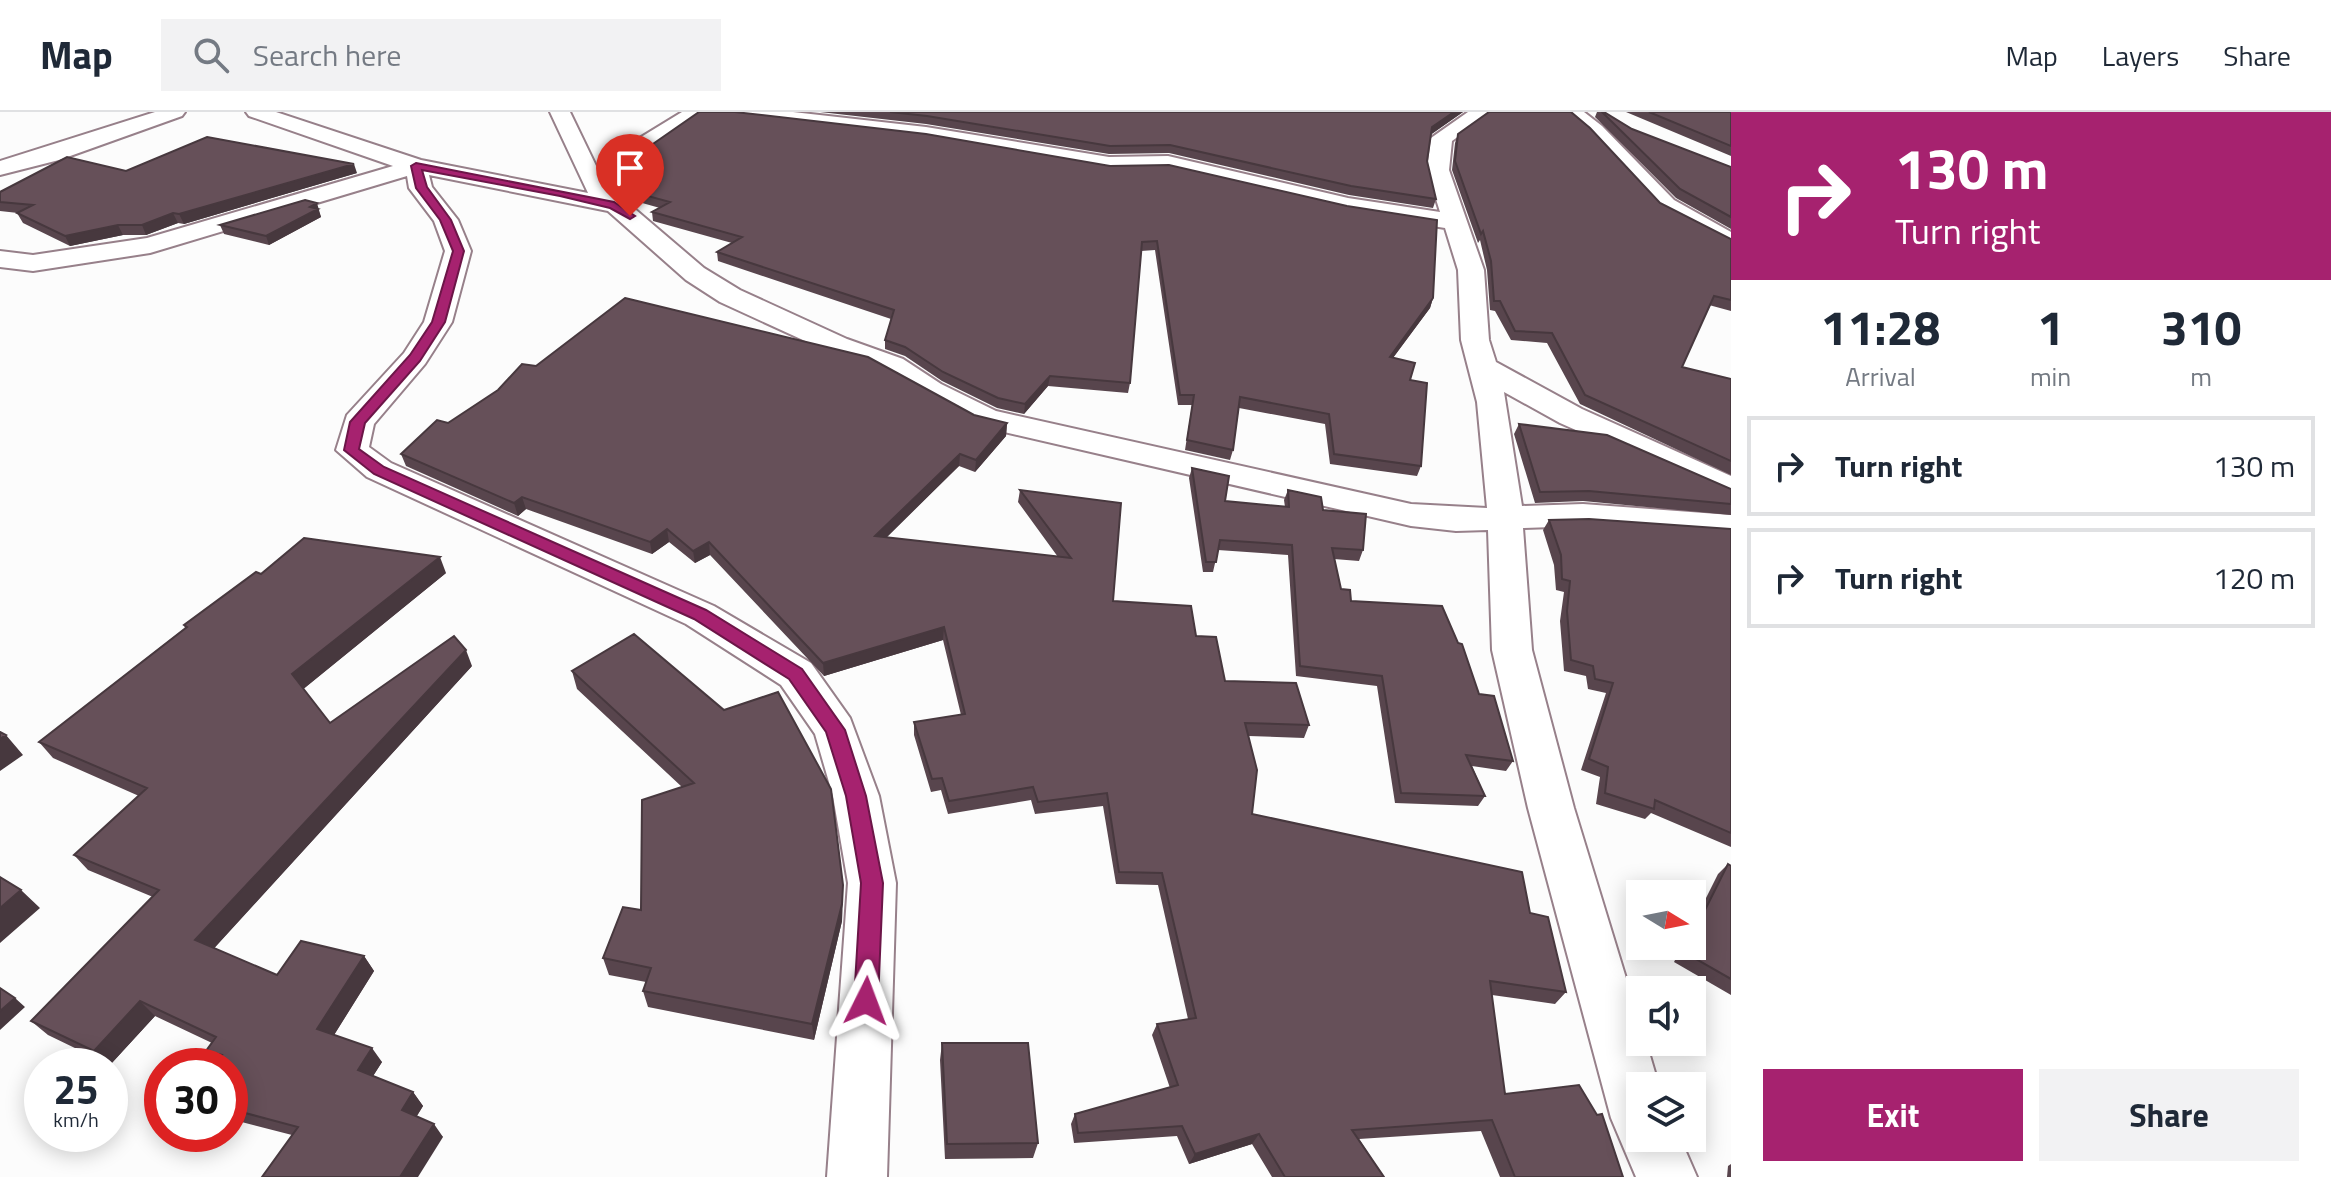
<!DOCTYPE html>
<html lang="en">
<head>
<meta charset="utf-8">
<style>
  :root { --surface:#fff; --page:#f2f2f3; --text:#1f2937; --muted:#747a83; --line:#e0e1e3; --accent:#a6226f }
  body { margin:0; font-family:"Titillium Web",sans-serif; background:var(--page); color:var(--text); height:100vh; display:flex; flex-direction:column; font-size:30px; white-space:nowrap }
  * { box-sizing:border-box; margin:0 }
  p { font-size:26px; color:var(--muted) }
  .icon { flex:none; width:44px; height:44px; fill:none; stroke:currentColor; stroke-width:2; stroke-linecap:round; stroke-linejoin:round }
  .map { position:relative; flex:1; overflow:hidden }
  .details { display:flex; flex-direction:column; background:var(--surface); width:600px }
  .details>* { flex:none }
  .top-card { background:#a6226f; color:#fff; overflow:hidden }
  .needle { width:52px; rotate:100deg }
  .tools { position:absolute; left:1626px; top:768px; display:grid; gap:16px }
  .tools a { display:grid; place-items:center; width:80px; height:80px; border-radius:0px; background:var(--surface); box-shadow:0 4px 20px #0003; font-size:40px }
  .speed { position:absolute; left:24px; top:936px; display:flex; gap:16px; font-size:40px; font-weight:700; text-align:center }
  .speed>* { display:grid; place-content:center; width:104px; height:104px; border-radius:50%; background:var(--surface); box-shadow:0 4px 20px #0003; line-height:1 }
  .speed small { font-size:20px; font-weight:400 }
  .speed .limit { border:12px solid #d22; background:#fff; color:#111 }
  .pin { position:absolute; display:grid; place-items:center; width:68px; height:68px; color:#fff; margin:-82px -34px; border-radius:50% 50% 50% 0; rotate:-45deg; box-shadow:0 0 8px #0007 }
  .pin .icon { rotate:45deg }
  .me { position:absolute; width:88px; margin:-44px; rotate:3deg; stroke-linejoin:round; filter:drop-shadow(0 0 6px #0008) }
  .turn { display:flex; align-items:center; gap:28px; height:168px; padding:0 32px; font-size:36px }
  .turn .icon { width:104px; height:104px; stroke-width:2.5 }
  .turn b { display:block; font-size:56px; line-height:68px }
  .eta { display:flex; justify-content:space-evenly; align-items:center; height:136px; text-align:center }
  .eta b { font-size:48px; font-weight:700; line-height:56px }
  .primary-button { display:flex; gap:16px; margin-top:auto; padding:16px 32px }
  .primary-button a { flex:1; height:92px; border-radius:0px; background:var(--accent); color:#fff; font-size:32px; font-weight:700; line-height:92px; text-align:center }
  .primary-button a+a { background:var(--page); color:var(--text) }
  ul { padding:0; list-style:none }
  li { display:flex; align-items:center; gap:24px; height:100px; margin:0 16px 12px; padding:0 16px; border:4px solid var(--line); border-radius:0px }
  li div { flex:1 }
  li b { display:block; font-size:30px }
  li em { font-style:normal }
  header { display:flex; align-items:center; gap:48px; box-sizing:border-box; height:112px; padding:0 40px; background:var(--surface); border-bottom:2px solid var(--line) }
  header strong { font-size:38px }
  nav { display:flex; gap:44px; margin-inline-start:auto; font-size:28px }
  .search { width:560px; height:72px; background:var(--page); display:flex; align-items:center; gap:20px; box-sizing:border-box; padding:0 28px; border-radius:0px; color:var(--muted); font-size:30px }
  main { display:flex; flex:1; min-height:0 }
  .map>svg:first-child { display:block }
  .lines { fill:none; stroke-linecap:round; stroke-linejoin:round }
  .street-casing { stroke:#97808a; stroke-width:4 }
  .street { fill:#fff; fill-rule:evenodd }
  .wall { fill:#58454d }
  .shaded-wall { fill:#47383e }
  .building { fill:#665059; stroke:#47383e; stroke-width:2 }
  .route { fill:#a6226f; stroke:#6c1648; stroke-width:2 }
</style>
</head>
<body>
<header>
<strong>Map</strong>
<div class="search"><svg class="icon" aria-label="search" viewBox="0 0 24 24"><circle cx="10" cy="10" r="6"/><path d="M15 15l6 6"/></svg>Search here</div>
<nav><a>Map</a><a>Layers</a><a>Share</a></nav>
</header>
<main>
<div class="map">
<svg width="1731" height="1065" viewBox="0 0 1731 1065">
  <rect width="100%" height="100%" fill="#fcfcfc"/>
  <g class="lines">
    <defs>
      <path id="street" d="M155,0H185L182,4L59,48L0,63V49Z
        M246,0H276L421,48L588,81L550,0H570L599,60L633,30L682,0H706L649,40L609,75L704,156L740,178L847,227L903,247L941,272L996,299L1411,392L1487,396L1477,290L1461,228L1458,158L1445,116L1345,100L1168,58L1109,59L926,27L738,6L728,0H793L926,15L1109,45L1168,44L1348,86L1440,100L1427,58L1431,26L1468,0H1492L1452,29L1449,58L1484,158L1489,228L1496,250L1582,297L1731,364V387L1560,311L1504,280L1522,394L1583,392L1731,403V425L1583,414L1523,416L1532,538L1574,696L1640,912V930H1646L1659,974H1640V1026H1680L1697,1065H1636L1611,1006L1528,696L1492,538L1488,418L1456,419L1411,414L974,313L919,284L883,259L827,239L720,190L686,168L608,99L429,63L432,75L458,108L471,139L452,210L425,252L374,312L369,335L391,351L714,494L811,551L850,606L879,684L896,771L887,1065H827L848,771L833,684L815,622L781,573L686,512L367,365L336,338L347,303L404,241L424,210L445,139L434,109L409,76L407,64L150,141L33,159L0,155V139L33,143L147,126L393,54L249,4Z
        M1561,0H1584L1602,14L1674,88L1731,120V138L1658,98L1588,22Z"/>
    </defs>
    <!-- street casing -->
    <use href="#street" class="street-casing"/>
    <!-- street -->
    <use href="#street" class="street"/>
  </g>
  <!-- wall -->
  <path class="wall" d="M699,0L1433,186L1430,196L1393,246L1410,268L1421,354L1417,364L1330,352L1325,312L1239,296L1233,338L1230,348L1185,338L1192,293H1178L1155,138L1141,139L1130,271L1128,281L1048,274L1024,302L997,296L942,269L905,244L885,237V228L891,207L718,149L717,140L732,131L653,109L652,100L660,96L635,89L633,80L635,79L619,76L618,68L627,61L626,54Z
    M820,0H1463L1431,22L1427,49L1436,87L1433,96L1349,83L1169,41L1109,42L926,12Z
    M1597,0H1604L1632,17L1731,55V117L1676,86L1595,5Z
    M1626,0H1731V44Z
    M1458,22L1660,91L1731,127V199L1709,193L1682,255L1731,267V363L1580,292L1547,231L1511,228L1495,199L1490,198L1487,158L1480,128L1478,131L1452,58L1455,31Z
    M126,59L357,61L184,112L178,111L146,123H123L70,134L23,111L17,101H18L0,99V80Z
    M319,100L321,105L269,133L224,122L220,113Z
    M974,303L1007,311L1006,324L975,360L959,354L886,425L1058,445L1018,390L1020,378L1113,489L1196,524L1225,569L1309,613L1304,626L1249,624L1252,702L1530,801L1566,880L1555,892L1492,883L1505,982L1623,1065H1500L1481,1019L1359,1027L1384,1065H1272L1252,1032L1189,1052L1177,1024L1074,1031L1071,1012L1075,1002L1170,976L1152,923L1157,912L1188,907L1158,773L1116,772L1103,694L1035,702L1031,688L948,702L941,678L931,680L914,623V610L961,603L943,528L824,564L710,443L695,451L669,430L652,442L526,397L518,404L406,354L401,342L448,311Z
    M1519,312L1731,377V403L1583,389L1535,391L1514,322Z
    M1192,356L1225,389L1285,395L1284,388L1288,378L1323,398L1363,438L1359,449L1334,447L1341,477L1351,489L1479,582L1513,649L1506,659L1472,654L1485,684L1478,694L1395,691L1377,574L1296,564L1288,443L1218,438L1213,460H1203L1189,366Z
    M1549,408L1731,417V735L1651,701L1645,707L1596,692L1600,665L1581,658L1606,581L1588,577L1586,564L1564,559L1560,509L1564,480L1556,478L1554,453L1543,418Z
    M446,461L303,577L330,611L472,554L214,836L277,863L364,844L374,859L334,923L382,950L373,964L413,980L423,994L417,1004L443,1025L292,1023L230,1007V954L217,950L206,939L212,931L155,904L110,953L48,923L31,909L153,785L88,758L74,743L139,684L53,646L39,630L185,516L184,513L261,462Z
    M572,559L843,773L842,809L814,928L648,895L643,879L646,870L609,863L603,846L641,798L682,675L577,577Z
    M1728,752L1731,754V883L1674,850L1682,834H1692V814L1718,762Z
    M942,931L1038,1031L1033,1046L945,1047L940,948Z
    M1731,1052V1065H1727L1728,1054Z"/>
  <!-- shaded-wall -->
  <path class="shaded-wall" d="M1454,0H1463L1429,24L1432,15Z
    M354,52L357,61L184,112L179,102Z
    M317,91L321,105L269,133L266,124Z
    M173,101L178,111L146,123L142,113Z
    M118,113L123,123L70,134L65,124Z
    M1433,186L1430,196L1386,255L1390,245Z
    M1050,264L1048,274L1024,302L1025,292Z
    M1007,311L1006,324L975,360L976,348Z
    M960,342L959,354L875,437V424Z
    M522,385L526,397L518,404L514,391Z
    M667,417L669,430L652,442L650,430Z
    M709,430L710,443L695,451L693,439Z
    M440,445L446,461L301,579L292,562Z
    M944,515L943,528L824,564L823,551Z
    M466,538L472,554L208,843L195,828Z
    M6,623L23,643L0,659V627Z
    M843,773L842,809L814,928L812,912Z
    M21,778L40,796L0,831V796Z
    M364,844L374,859L329,931L317,917Z
    M15,886L25,895L0,918V899Z
    M140,889L155,904L110,953L94,939Z
    M372,936L382,950L368,972L358,958Z
    M413,980L423,994L412,1011L402,998Z
    M434,1012L443,1025L418,1065H400Z
    M1259,1022L1252,1032L1189,1052L1195,1042Z"/>
  <!-- building -->
  <path class="building" d="M699,0H735L926,22L1110,54L1169,53L1347,94L1437,108L1433,186L1390,245L1415,251L1410,268L1427,271L1421,354L1334,342L1329,302L1240,285L1233,338L1187,328L1194,283H1180L1157,129L1142,130L1130,271L1050,264L1025,292L998,286L943,260L905,235L885,228L894,198L717,140L742,125L652,100L670,90L633,80L645,73L618,68L635,55L626,54L650,34Z
    M890,0H1454L1432,15L1427,49L1436,87L1351,74L1170,33L1110,34L927,4Z
    M1489,0H1571L1590,16L1660,91L1731,127V188L1714,184L1682,255L1731,267V349L1585,283L1552,221L1515,219L1500,189H1494L1491,149L1483,119L1481,122L1455,49L1458,22Z
    M1602,0H1604L1632,17L1731,55V105L1680,77Z
    M1649,0H1731V34Z
    M207,25L354,52L179,102L173,101L142,113H118L65,124L17,101L33,93L0,90V80L67,45L126,59Z
    M305,88L317,91L310,95L318,97L266,124L220,113Z
    M625,186L868,245L974,303L1007,311L976,348L960,342L875,424L1071,446L1020,378L1121,391L1113,489L1191,494L1196,524L1216,525L1225,569L1296,571L1309,613L1245,611L1257,658L1252,702L1522,760L1530,801L1548,805L1566,880L1490,869L1505,982L1579,973L1597,1003L1602,1002L1623,1065H1515L1492,1008L1352,1018L1384,1065H1285L1259,1022L1195,1042L1182,1014L1078,1021L1075,1002L1178,973L1157,912L1196,906L1162,761L1119,760L1107,681L1038,690L1033,675L949,689L942,666L932,667L914,610L965,602L944,515L823,551L709,430L693,439L667,417L650,430L522,385L514,391L401,342L437,308L448,311L498,278L522,252L536,254Z
    M1519,312L1607,323L1731,377V392L1589,379L1540,380Z
    M1192,356L1229,364L1225,389L1289,395L1288,378L1321,385L1323,398L1366,402L1363,438L1332,436L1341,477L1350,478L1351,489L1442,494L1458,531L1462,532L1479,582L1494,584L1513,649L1466,643L1485,684L1401,681L1382,564L1300,554L1292,433L1220,428L1216,450H1206Z
    M1589,407L1731,417V721L1655,688L1654,697L1605,681L1608,655L1589,647L1613,571L1595,567L1593,554L1571,548L1567,499L1570,469L1562,467L1561,443L1549,408Z
    M304,426L440,445L292,562L330,611L454,524L466,538L195,828L277,863L301,829L364,844L317,917L372,936L358,958L413,980L402,998L434,1012L400,1065H262L298,1015L230,997V954H215L222,943L206,939L216,925L140,889L94,939L31,909L159,778L74,743L147,676L39,630L187,515L184,513L256,460L261,462Z
    M634,522L724,598L778,580L831,677L843,773L842,792L812,912L643,879L651,856L603,846L623,795L641,798L642,688L694,671L572,559Z
    M0,620L6,623L0,627Z
    M1728,752L1731,754V867L1684,840L1687,834H1692V824Z
    M0,765L21,778L0,796Z
    M0,876L15,886L0,899Z
    M942,931H1028L1038,1031L947,1032Z"/>
  <!-- route -->
  <path class="route" d="M416,51L614,90L635,104L630,107L610,96L560,84L422,58L427,75L451,108L464,139L445,210L420,249L365,311L359,337L384,355L706,498L802,557L845,618L866,684L883,771L878,889L875,897L866,900L857,897L854,889L861,771L846,684L826,620L789,567L694,507L374,362L344,338L350,310L410,243L432,210L453,139L440,108L416,76L411,54Z"/>
</svg>
<div class="tools">
<a><svg class="needle" viewBox="-14 -14 28 28"><path d="M0-13l5 13h-10z" fill="#e53935"/><path d="M0 13l5-13h-10z" fill="#747a83"/></svg></a>
<a><svg class="icon" aria-label="sound" viewBox="0 0 24 24"><path d="M4 9h4l5-4v14l-5-4H4zM17 9q2 3 0 6"/></svg></a>
<a><svg class="icon" aria-label="layers" viewBox="0 0 24 24"><path d="M12 4l9 5-9 5-9-5zM3 14l9 5 9-5"/></svg></a>
</div>
<div class="speed"><div>25<small>km/h</small></div><div class="limit">30</div></div>
<div class="pin" style="left:630px;top:104px;background:#d93025"><svg class="icon" aria-label="arrive" viewBox="0 0 24 24"><path d="M6 21V4h12l-3 4 3 4H6"/></svg></div>
<svg class="me" style="left:866px;top:889px" viewBox="-20 -20 40 40"><path d="M0-17L14 15 0 8-14 15z" fill="#a6226f" stroke="#fff" stroke-width="4"/></svg>
</div>
<section class="details">
<div class="top-card">
<div class="turn"><svg class="icon" aria-label="right" viewBox="0 0 24 24"><path d="M7 20v-9h11M14 6l5 5-5 5"/></svg><div><b>130 m</b>Turn right</div></div>
</div>
<div class="eta">
<div><b>11:28</b><p>Arrival</p></div>
<div><b>1</b><p>min</p></div>
<div><b>310</b><p>m</p></div>
</div>
<ul>
<li><svg class="icon" aria-label="right" viewBox="0 0 24 24"><path d="M7 20v-9h11M14 6l5 5-5 5"/></svg><div><b>Turn right</b></div><em>130 m</em></li>
<li><svg class="icon" aria-label="right" viewBox="0 0 24 24"><path d="M7 20v-9h11M14 6l5 5-5 5"/></svg><div><b>Turn right</b></div><em>120 m</em></li>
</ul>
<div class="primary-button"><a>Exit</a><a>Share</a></div>
</section>
</main>
</body>
</html>
